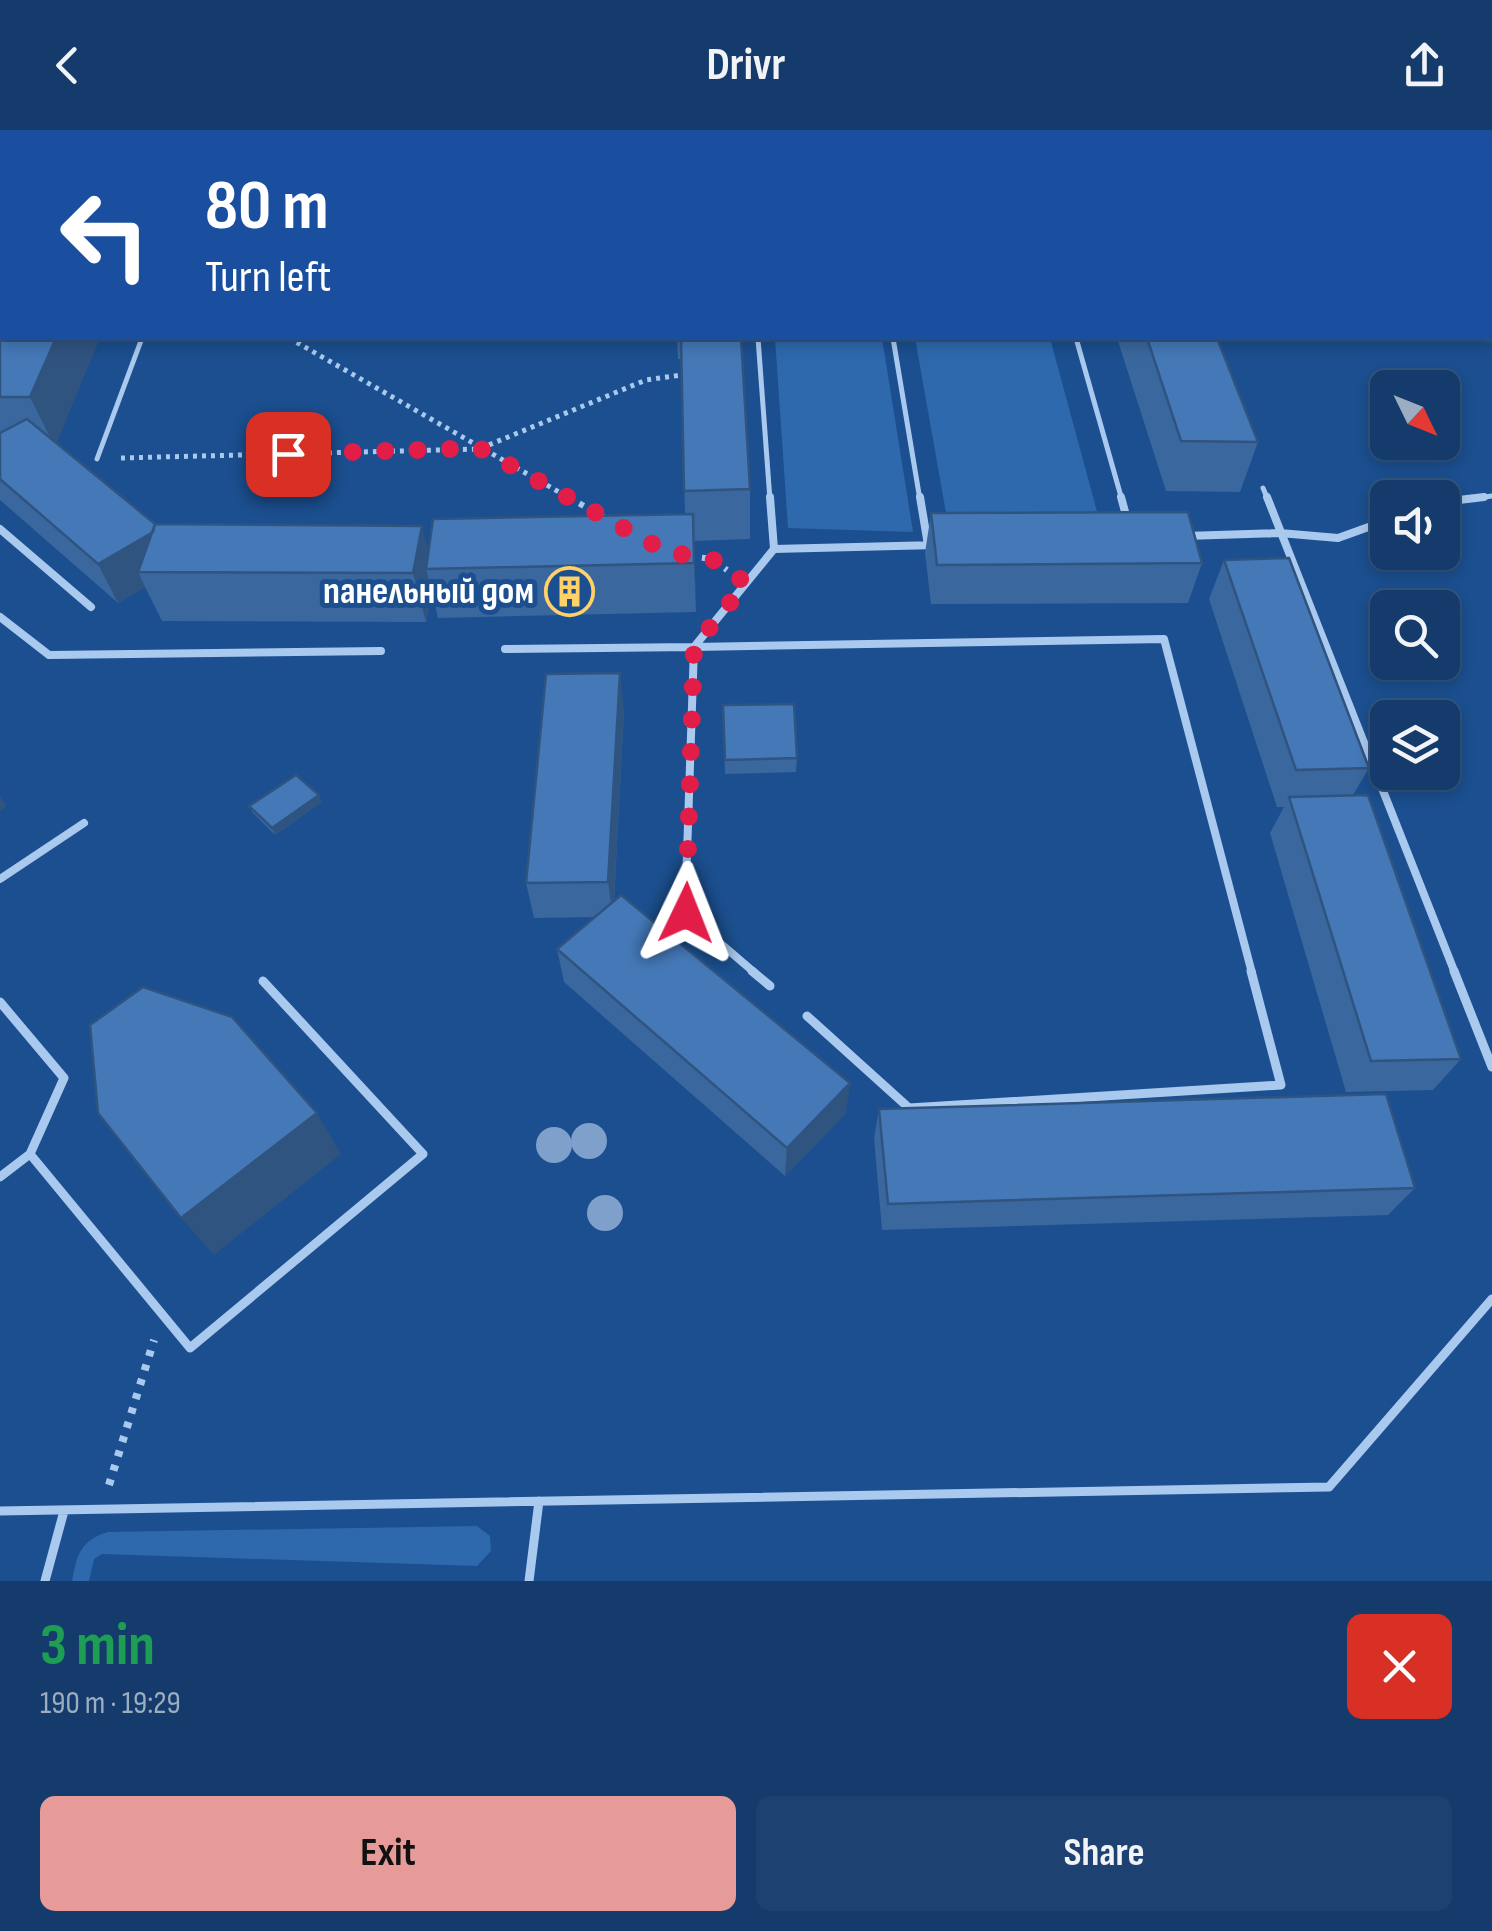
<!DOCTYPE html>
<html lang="en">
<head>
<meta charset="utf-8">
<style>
  :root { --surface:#143b6b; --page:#1d4271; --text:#f1f3f6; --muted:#9dadc1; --line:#33557e; --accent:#e69b98 }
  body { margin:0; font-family:"Sofia Sans Condensed",sans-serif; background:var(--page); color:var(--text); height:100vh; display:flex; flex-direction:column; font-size:38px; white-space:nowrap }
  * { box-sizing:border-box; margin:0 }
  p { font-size:32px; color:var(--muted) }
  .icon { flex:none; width:55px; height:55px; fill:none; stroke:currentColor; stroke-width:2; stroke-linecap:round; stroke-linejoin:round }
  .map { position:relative; height:1451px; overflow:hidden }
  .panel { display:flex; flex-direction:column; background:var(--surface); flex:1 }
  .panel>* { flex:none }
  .guide { position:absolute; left:0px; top:0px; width:1492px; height:210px; box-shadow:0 5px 15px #0003,0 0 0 2px var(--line); background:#1a4fa0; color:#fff; overflow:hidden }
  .needle { width:65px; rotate:133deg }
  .buttons { position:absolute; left:1370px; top:240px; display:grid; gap:20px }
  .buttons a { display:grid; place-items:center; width:90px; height:90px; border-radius:15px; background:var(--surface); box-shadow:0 5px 15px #0003,0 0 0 2px var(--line); font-size:50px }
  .pin { position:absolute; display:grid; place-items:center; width:85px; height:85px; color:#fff; margin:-42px; border-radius:20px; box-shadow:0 5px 15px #0006 }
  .me { position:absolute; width:110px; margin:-55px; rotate:2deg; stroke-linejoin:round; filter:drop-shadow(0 0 8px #0008) }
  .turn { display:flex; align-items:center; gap:35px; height:210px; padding:0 40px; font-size:45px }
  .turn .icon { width:130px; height:130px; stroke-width:2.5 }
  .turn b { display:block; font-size:70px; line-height:85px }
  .round { display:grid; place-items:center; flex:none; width:105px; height:105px; border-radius:15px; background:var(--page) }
  .overview { display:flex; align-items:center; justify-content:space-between; height:170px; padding:0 40px }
  h1 { font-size:60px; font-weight:700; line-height:75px; color:#1e9e55 }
  .cta { display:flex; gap:20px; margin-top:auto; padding:20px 40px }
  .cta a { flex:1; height:115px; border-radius:15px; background:var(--accent); color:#111; font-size:40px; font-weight:700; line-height:115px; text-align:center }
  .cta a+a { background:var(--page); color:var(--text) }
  header { display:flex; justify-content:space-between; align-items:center; height:130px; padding:0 40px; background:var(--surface); font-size:45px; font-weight:700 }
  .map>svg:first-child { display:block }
  .green { fill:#2e69ad }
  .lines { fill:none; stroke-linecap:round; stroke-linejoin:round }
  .path-far2 { stroke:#a9c9ee; stroke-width:5; stroke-dasharray:4 5; stroke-linecap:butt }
  .path-far1 { stroke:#a9c9ee; stroke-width:6; stroke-dasharray:5 8; stroke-linecap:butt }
  .path { stroke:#a9c9ee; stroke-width:8; stroke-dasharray:6 9; stroke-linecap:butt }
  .service-far2 { stroke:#a9c9ee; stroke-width:5 }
  .service-far1 { stroke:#a9c9ee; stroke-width:8 }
  .service { stroke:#a9c9ee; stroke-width:9 }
  .tertiary { fill:#a9c9ee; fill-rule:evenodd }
  .tree { fill:#7ea0ca }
  .wall { fill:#3a679d }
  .shaded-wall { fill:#305480 }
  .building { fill:#4478b7; stroke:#305480; stroke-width:2.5 }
  .route { stroke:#e11d48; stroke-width:18; stroke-dasharray:0 32.4 }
  .labels { text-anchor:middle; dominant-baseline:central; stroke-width:10; stroke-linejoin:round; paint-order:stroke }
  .poi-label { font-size:38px; font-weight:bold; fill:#fff; stroke:#1b4f8f; text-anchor:end }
</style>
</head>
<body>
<header><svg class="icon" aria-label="back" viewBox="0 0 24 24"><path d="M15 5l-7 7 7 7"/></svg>Drivr<svg class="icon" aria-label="share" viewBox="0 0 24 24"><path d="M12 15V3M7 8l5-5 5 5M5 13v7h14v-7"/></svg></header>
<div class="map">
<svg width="1492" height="1451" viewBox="0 0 1492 1451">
  <rect width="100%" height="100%" fill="#1b4f8f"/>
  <!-- green -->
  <path class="green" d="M775,208H882L913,402L788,398Z
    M915,208H1050L1099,389L948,394Z
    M477,1396L490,1406L491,1421L477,1436L102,1424L94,1429L89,1451H72C77,1424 81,1410 108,1402Z"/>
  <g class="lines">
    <!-- path-far2 -->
    <path class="path-far2" d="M293,2L300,0
      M0,194L2,189
      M289,208L573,370
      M121,328L479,319L646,250L689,244"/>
    <!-- path-far1 -->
    <path class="path-far1" d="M568,367L605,388
      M689,426L712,429L727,440"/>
    <!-- path -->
    <path class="path" d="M109,1355L154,1210"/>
    <!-- service-far2 -->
    <path class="service-far2" d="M634,0L639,2
      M345,2L353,0
      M0,102L2,97
      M758,208L770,370
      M893,208L920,370
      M1076,208L1122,370
      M97,329L142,208
      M1263,358L1268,370
      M1463,370L1492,366"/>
    <!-- service-far1 -->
    <path class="service-far1" d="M770,367L774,419
      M920,367L928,415
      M1121,367L1127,389
      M1267,367L1455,843
      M1442,372L1484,367
      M0,399L91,477
      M1185,406L1280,403L1338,408L1388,390
      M0,487L49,525L381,521
      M505,519L694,517L774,419L937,415
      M0,749L84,693
      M755,843L685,783L694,517L1164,509L1252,843"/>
    <!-- service -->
    <path class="service" d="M752,841L770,856
      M1454,841L1492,937
      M0,872L64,948L30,1024
      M807,886L909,978L1281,955L1251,841
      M0,1047L30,1024L190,1218L423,1024L263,851
      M0,1381L1329,1357L1492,1169
      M45,1451L64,1381
      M529,1451L539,1371"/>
    <!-- tertiary -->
    <path class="tertiary" d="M129,0H146L144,2H128Z
      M0,45H2V52H0Z"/>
  </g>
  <!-- trees -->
  <g class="tree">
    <circle cx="589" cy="1011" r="18"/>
    <circle cx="554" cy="1015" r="18"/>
    <circle cx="605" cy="1083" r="18"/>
  </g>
  <!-- wall -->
  <path class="wall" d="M699,0H885V2H700Z
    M889,0H1020L930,2H890Z
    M0,196L57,313L155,394L428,420L685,384L681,229H678L677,208H741L750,359V409L694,411L696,482L438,488L432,462L426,492L162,491L145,457L118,473L0,370Z
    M1117,208H1217L1258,312L1240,362L1166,361Z
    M931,383L1202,433L1188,473L931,474L925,423Z
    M1224,430L1369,638L1353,665L1461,929L1433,960L1346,962L1270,703L1284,677H1277L1209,469Z
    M723,575L797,628L796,642L725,644Z
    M624,581L614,772L846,983L785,1046L564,852L557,819L596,787L534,788L526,753Z
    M322,672L275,705L253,683L249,676Z
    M879,979L1415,1058L1388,1085L882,1100L874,1008Z"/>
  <!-- shaded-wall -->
  <path class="shaded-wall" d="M56,208H100L55,317L30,267Z
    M693,384L695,434L696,482L694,433Z
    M422,396L433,439H426L432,462L426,492L413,443Z
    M160,398L138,442L145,457L118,473L98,434Z
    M620,543L624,581L613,787L608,752Z
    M319,665L322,672L275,705L272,698Z
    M0,666L7,676L0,681Z
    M850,953L846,983L785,1046L787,1018Z
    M317,983L341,1024L214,1125L181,1088Z"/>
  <!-- building -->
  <path class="building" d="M467,0H494L490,2H472Z
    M2,191V208H56L30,267H0V196Z
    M681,208H741L750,359L684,361Z
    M1147,208H1217L1258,312L1181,311Z
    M27,289L155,394L153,402L98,434L0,349V303Z
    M1188,382L1202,433L937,435L931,383Z
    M693,384L694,433L426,439L433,389Z
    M155,394L422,396L413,443L138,442Z
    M1289,428L1369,638L1296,640L1224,430Z
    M620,543L608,752L526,753L546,544Z
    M794,574L797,628L725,630L723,575Z
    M296,645L319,665L272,698L249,676Z
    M1368,665L1461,929L1371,931L1289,667Z
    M621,765L850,953L787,1018L557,819Z
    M143,857L232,887L317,983L181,1088L98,983L90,895Z
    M1386,964L1415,1058L888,1074L879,979Z"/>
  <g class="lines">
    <!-- route -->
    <path class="route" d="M288,324L479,318L667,422L712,429L746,453L694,517L686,783"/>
  </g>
  <!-- icons -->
  <defs>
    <symbol id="building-ring" viewBox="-11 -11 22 22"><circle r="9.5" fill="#1b4f8f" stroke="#ffd166" stroke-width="1.5"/><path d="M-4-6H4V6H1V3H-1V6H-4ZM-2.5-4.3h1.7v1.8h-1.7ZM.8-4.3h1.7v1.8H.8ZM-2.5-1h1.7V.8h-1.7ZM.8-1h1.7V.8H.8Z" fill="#ffd166"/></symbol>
  </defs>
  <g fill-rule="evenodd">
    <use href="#building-ring" x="542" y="434" width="55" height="55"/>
  </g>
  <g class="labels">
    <!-- poi labels -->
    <g class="poi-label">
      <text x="534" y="461">панельный дом</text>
    </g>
  </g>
</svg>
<div class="buttons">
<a><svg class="needle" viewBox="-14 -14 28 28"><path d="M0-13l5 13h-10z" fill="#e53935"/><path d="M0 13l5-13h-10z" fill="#9dadc1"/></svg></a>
<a><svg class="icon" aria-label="sound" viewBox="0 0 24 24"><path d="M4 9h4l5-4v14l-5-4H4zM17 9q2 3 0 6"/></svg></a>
<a><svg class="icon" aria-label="search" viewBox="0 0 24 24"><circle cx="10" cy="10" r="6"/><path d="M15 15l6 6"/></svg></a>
<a><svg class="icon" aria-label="layers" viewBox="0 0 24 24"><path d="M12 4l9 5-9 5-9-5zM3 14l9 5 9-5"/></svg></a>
</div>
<div class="pin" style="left:288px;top:324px;background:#d93025"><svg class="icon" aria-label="arrive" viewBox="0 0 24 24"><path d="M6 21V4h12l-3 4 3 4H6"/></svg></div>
<svg class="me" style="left:686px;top:783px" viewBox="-20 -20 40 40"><path d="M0-17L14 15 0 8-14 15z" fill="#e11d48" stroke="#fff" stroke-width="4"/></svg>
<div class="guide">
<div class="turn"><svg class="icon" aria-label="left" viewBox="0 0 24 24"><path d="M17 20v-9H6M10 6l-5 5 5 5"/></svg><div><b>80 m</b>Turn left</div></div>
</div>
</div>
<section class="panel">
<div class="overview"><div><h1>3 min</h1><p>190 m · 19:29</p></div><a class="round" style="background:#d93025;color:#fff"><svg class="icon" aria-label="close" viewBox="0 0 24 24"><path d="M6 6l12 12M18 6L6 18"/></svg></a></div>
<div class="cta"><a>Exit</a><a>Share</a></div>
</section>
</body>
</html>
